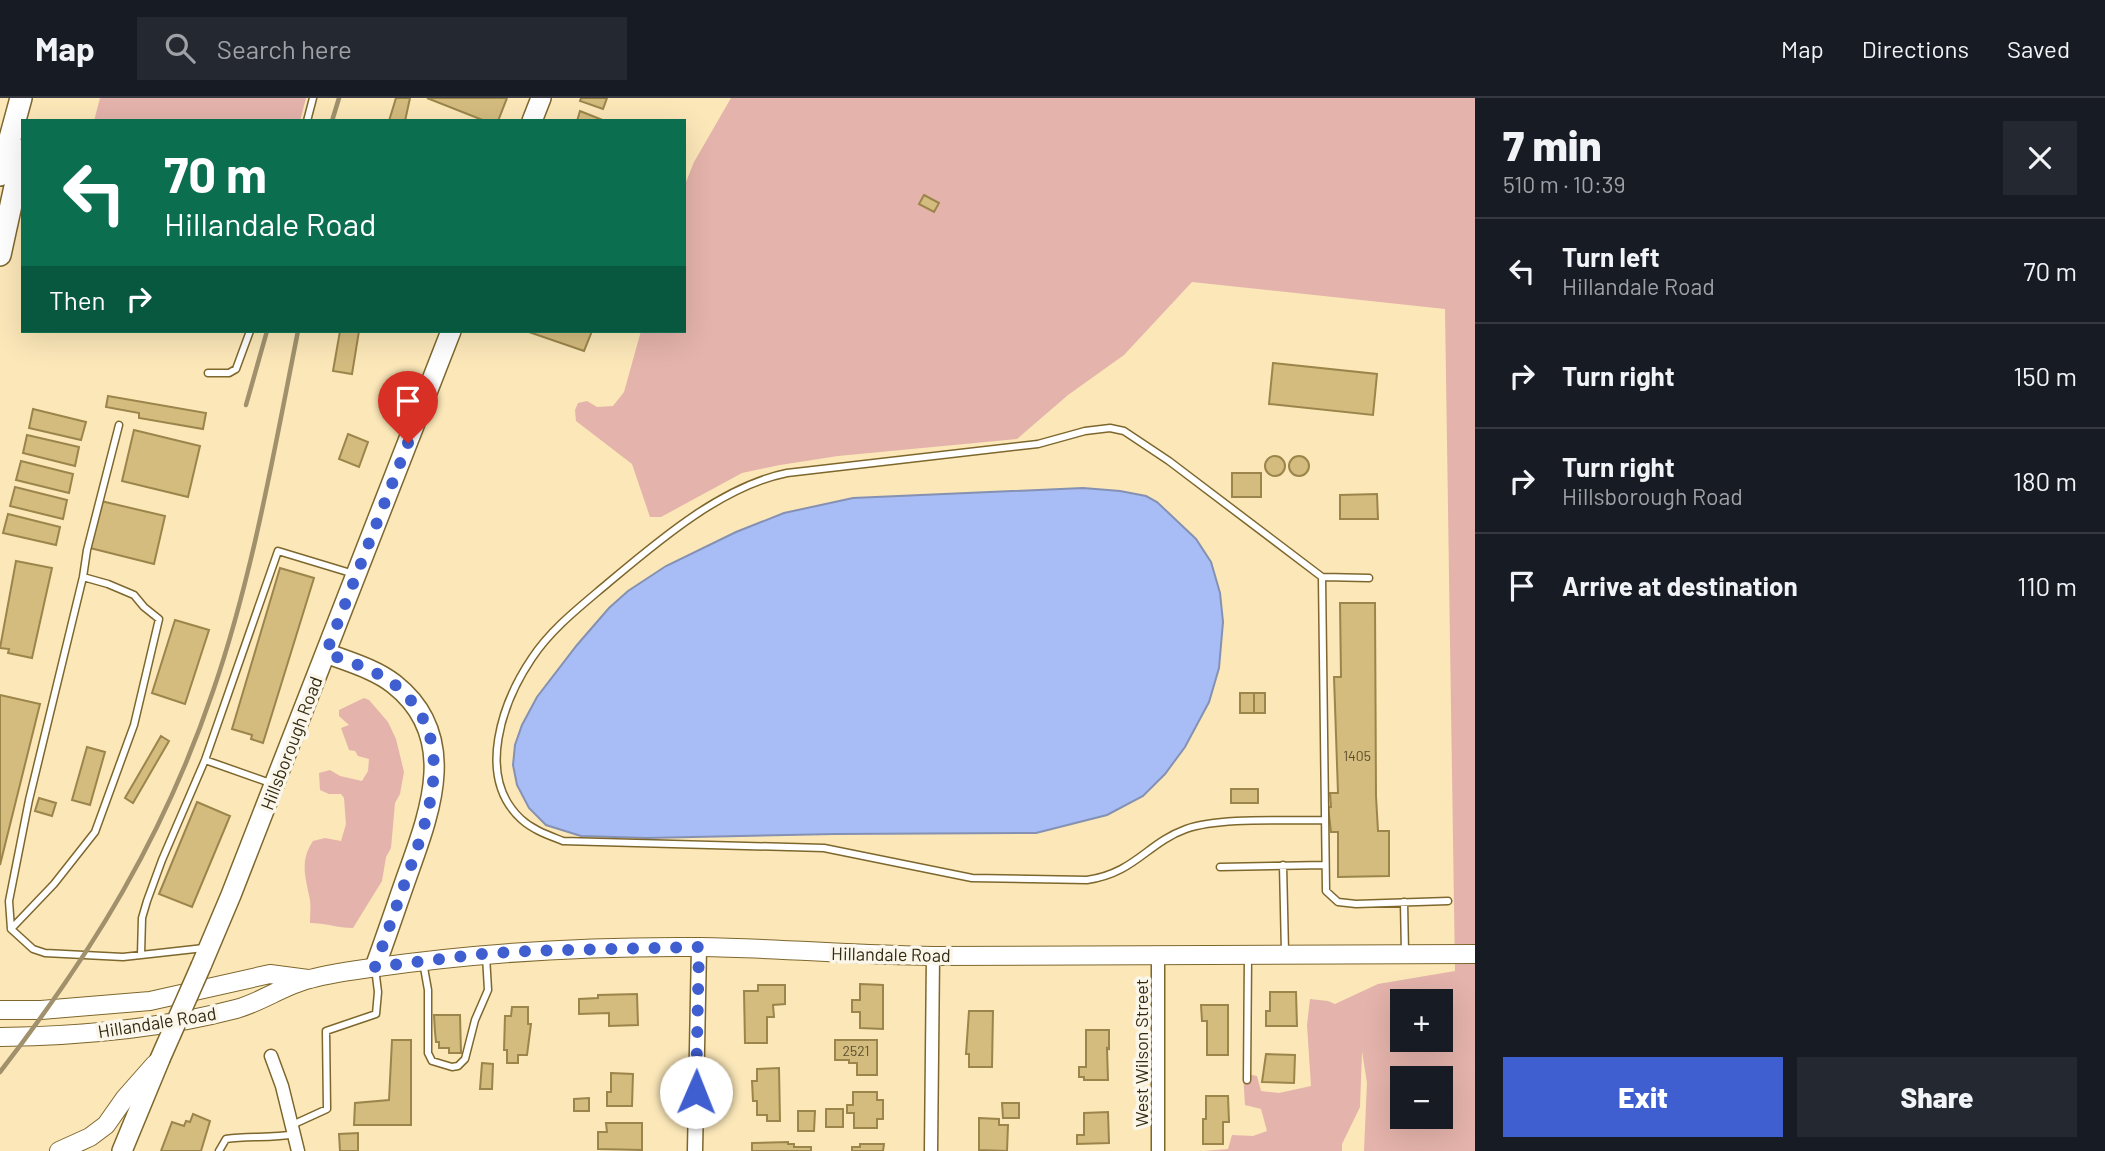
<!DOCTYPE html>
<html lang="en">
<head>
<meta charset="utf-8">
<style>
  :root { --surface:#171b24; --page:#242831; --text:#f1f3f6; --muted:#9ea1a6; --line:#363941; --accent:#3f5ed0 }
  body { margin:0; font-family:Barlow,sans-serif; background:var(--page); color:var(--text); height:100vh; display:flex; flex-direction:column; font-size:26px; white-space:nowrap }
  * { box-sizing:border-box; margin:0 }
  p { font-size:23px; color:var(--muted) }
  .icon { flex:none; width:38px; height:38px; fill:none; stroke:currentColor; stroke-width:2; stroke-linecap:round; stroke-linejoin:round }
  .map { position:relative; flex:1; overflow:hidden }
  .panel { display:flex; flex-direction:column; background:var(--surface); width:630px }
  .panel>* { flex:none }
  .hud { position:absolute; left:21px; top:21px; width:665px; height:214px; border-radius:0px; box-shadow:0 7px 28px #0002; background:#0b6e4f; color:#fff; overflow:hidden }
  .fabs { position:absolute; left:1390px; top:891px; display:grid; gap:14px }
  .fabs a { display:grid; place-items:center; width:63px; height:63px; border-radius:0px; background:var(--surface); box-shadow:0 7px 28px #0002; font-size:35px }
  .pin { position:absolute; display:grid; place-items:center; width:60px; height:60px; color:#fff; margin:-72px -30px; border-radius:50% 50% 50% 0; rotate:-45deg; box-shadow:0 0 7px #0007 }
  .pin .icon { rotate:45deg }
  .me { position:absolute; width:77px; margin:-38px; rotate:1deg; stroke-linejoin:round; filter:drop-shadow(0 0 5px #0008) }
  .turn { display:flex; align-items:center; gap:24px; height:147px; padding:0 28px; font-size:32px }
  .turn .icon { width:91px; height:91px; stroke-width:2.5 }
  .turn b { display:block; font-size:49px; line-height:60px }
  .then { display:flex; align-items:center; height:66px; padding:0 28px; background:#0003; gap:14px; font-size:26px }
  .round { display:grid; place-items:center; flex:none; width:74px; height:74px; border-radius:0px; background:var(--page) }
  .summary { display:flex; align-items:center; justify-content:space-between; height:119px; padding:0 28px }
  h1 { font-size:42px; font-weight:800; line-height:52px }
  .cta { display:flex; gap:14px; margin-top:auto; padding:14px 28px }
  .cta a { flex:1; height:80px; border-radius:0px; background:var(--accent); color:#fff; font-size:28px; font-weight:800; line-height:80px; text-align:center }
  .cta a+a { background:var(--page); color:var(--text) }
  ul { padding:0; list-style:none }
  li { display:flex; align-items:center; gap:21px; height:105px; padding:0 28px; border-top:2px solid var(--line) }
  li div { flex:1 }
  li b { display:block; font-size:26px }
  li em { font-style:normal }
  header { display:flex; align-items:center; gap:42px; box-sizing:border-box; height:98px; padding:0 35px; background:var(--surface); border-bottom:2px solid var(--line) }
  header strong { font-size:33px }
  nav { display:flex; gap:38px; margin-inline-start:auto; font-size:24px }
  .search { width:490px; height:63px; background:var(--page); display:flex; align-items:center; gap:18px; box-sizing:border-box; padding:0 24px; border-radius:0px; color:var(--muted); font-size:26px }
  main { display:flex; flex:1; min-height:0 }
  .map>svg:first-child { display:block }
  .green { fill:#e4b3ab; fill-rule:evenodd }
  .water { fill:#a8bdf6; stroke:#8591b2; stroke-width:2 }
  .building { fill:#d4bb7e; stroke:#9c854b; stroke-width:2 }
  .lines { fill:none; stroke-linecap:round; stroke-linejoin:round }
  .service-casing { stroke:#7e672d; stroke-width:9 }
  .minor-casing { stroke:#7e672d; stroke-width:15 }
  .tertiary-casing { stroke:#7e672d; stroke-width:17 }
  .secondary-casing { stroke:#7e672d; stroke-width:20 }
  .primary-casing { stroke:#7e672d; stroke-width:22 }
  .motorway-casing { stroke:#7e672d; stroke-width:24 }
  .service { stroke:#fff; stroke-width:6 }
  .minor { stroke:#fff; stroke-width:12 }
  .tertiary { stroke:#fff; stroke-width:14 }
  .secondary { stroke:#fff; stroke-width:18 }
  .primary { stroke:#fff; stroke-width:19 }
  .motorway { stroke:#fff; stroke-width:21 }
  .rail { stroke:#a0916c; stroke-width:4.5 }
  .primary-bridge-casing { stroke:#7e672d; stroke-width:22; stroke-linecap:butt }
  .primary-bridge { stroke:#fff; stroke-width:19 }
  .route { stroke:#3f5ed0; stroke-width:12; stroke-dasharray:0 21.6 }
  .labels { text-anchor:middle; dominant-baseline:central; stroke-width:7; stroke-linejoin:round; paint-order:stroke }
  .number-label { font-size:14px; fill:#5b4e2d }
  .street-label { font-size:18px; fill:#332a12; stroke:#fbf6ea }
</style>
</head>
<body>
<header>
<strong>Map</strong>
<div class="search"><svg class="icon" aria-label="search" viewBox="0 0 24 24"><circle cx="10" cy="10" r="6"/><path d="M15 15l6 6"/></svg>Search here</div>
<nav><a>Map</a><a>Directions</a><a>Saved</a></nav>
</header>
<main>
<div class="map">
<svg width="1475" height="1053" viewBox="0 0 1475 1053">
  <rect width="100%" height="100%" fill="#fbe7b8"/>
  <!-- green -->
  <path class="green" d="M100,0H306L300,23H94Z
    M731,0H1475V1053H1364L1367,985L1362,953L1360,1009L1342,1046V1053H1204L1228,1051L1232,1037L1253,1038L1267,1033L1261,1011L1245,1007L1243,975L1257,978L1261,993L1279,995L1311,988L1307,927L1310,901L1328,903L1335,906L1378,886L1455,873L1445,211L1192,184L1124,257L1068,297L1017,341L838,358L780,367L742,375L661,419H650L632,366L576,323L575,312L578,305L587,303L597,309L613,308L624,294L641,233H684V89L694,64ZM1402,903H1440V942H1402ZM1402,980H1440V1018H1402Z
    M364,600L369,602L388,624L396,641L404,674L400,696L395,705L391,750L386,759L382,783L353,830C338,830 325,825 310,825C310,818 311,809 310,802C306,781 299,764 313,743L325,740L341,743L346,726L344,700L341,696H329L320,692L319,675L330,672L340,678L362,683L368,673L369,661L358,658L355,653L349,652L341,630L349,627L339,618V612Z"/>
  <!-- water -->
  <path class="water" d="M1083,390L1120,393L1146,398L1157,404L1196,441L1211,464L1220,495L1223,524L1219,570L1209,604L1185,649L1165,676L1143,698L1107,717L1036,735L835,736L647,740L581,738L546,727L529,710L517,687L513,667L515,647L522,627L537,599L577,547L609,510L628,493L666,468L736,434L784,415L853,400Z"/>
  <!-- building -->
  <path class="building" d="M396,0H410L405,23H389Z
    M427,0H507L498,23H485Z
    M581,0H607L603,11L580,3Z
    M580,13L605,23H577Z
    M924,97L939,105L934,114L919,106Z
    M340,233H359L352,276L333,273Z
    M526,233H592L584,253Z
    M1273,265L1377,276L1373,317L1269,306Z
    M108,298L206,315L203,331L139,320V315L106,309Z
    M33,311L86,324L81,342L29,330Z
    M134,332L200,348L188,399L122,383Z
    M348,336L368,344L359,369L339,361Z
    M27,337L79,349L75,368L23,355Z
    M1289 368a10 10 0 1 1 20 0a10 10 0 1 1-20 0Z
    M1265 368a10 10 0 1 1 20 0a10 10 0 1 1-20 0Z
    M21,363L73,376L69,395L16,382Z
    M1232,375H1261V399H1232Z
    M15,389L67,402L63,421L10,408Z
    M1377,396L1378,421H1340V397Z
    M101,403L165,418L154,466L90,450Z
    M8,416L60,429L56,447L3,435Z
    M16,463L52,470L32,560L8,555L9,551L0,550Z
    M280,470L314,480L263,645L251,641L252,637L232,631Z
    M1340,505H1375L1376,698L1378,733H1389V778L1338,779V734H1331L1328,709H1331L1330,695H1338L1334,579H1341Z
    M175,522L209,532L185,606L152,595Z
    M1240,595H1254V615H1240Z
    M1254,595H1265V615H1254Z
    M0,597L40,606L0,767Z
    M161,638L169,643L133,705L125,700Z
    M87,649L105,654L90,707L72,702Z
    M1231,691H1258V705H1231Z
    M39,700L56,705L52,718L35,713Z
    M197,704L230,718L192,809L159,796Z
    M860,886L883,887V931L860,930V914H852V902H860Z
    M758,887H785V906L773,907L774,919H767V945H745L744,893H758Z
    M1270,894H1296L1297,928H1266V913H1270Z
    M637,896L638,927L609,928V915L579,916V901L598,900V897Z
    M1201,907H1228V957H1207V923H1202Z
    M512,909H528V926H531L527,957H518V965H507V952H504L505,918H511Z
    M969,913H993L992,969H969V956H966Z
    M434,917H460L461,955H449V950H439V944H436L435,934Z
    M1086,932H1109V951L1107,950L1108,982H1084V979H1079V969H1086Z
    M392,942H411V1027H354L355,1005L389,1002Z
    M835,942H877V977H857V965H849V962H835Z
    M1266,956L1295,957L1294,985L1262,984Z
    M482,965L493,966L492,991H480Z
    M779,970L780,1023H767V1017H757V1003H753L752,983H757V971Z
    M611,975L633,976L632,1008H607V994H611Z
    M853,994H877V1002H883V1021H877V1030H854V1015H847V1007H853Z
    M1206,998H1228L1229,1024H1223V1046H1203V1021H1206Z
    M589,1000V1013H574V1001Z
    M1002,1005H1019V1020H1003Z
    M826,1011H843V1029H826Z
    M798,1013H815L814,1033H798Z
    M1108,1014L1109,1045L1077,1046V1037H1084V1015Z
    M193,1016L210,1023L201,1053H161L172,1024L184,1028L186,1023L190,1024Z
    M979,1020L999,1021V1027H1008L1007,1053L979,1052Z
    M606,1025H642V1052L598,1051V1034H607Z
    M358,1035V1053H340L339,1036Z
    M788,1044V1046H794V1049H811V1053H752V1045Z
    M860,1046H884L883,1053H852V1049H860Z"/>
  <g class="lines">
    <defs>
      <path id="service" d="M307,23L313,0
        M208,275H229L236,271L250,233
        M119,327L87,452L83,479L29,702L9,803L11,831L33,851L45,855L123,859L204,850
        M1322,479L1326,793L1338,804L1356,806L1448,803
        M205,662L273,686
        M1325,722C1286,723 1221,719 1186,731C1147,745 1135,775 1087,782L972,780L824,750L563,743C548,737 533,732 521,721C475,678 503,603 532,560C552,530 581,508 608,485C658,443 722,388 787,375L1038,346L1085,333L1110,330L1124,333L1169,363L1322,479L1369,480
        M1283,767L1285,854
        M1220,769L1325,767
        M1404,804L1405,855
        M11,831L54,786L95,734L134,627L159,521L144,509L134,497L108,486L83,479
        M141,857L142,820L147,803L162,762L205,662L278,453L354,476
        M423,864L428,892V955L432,963L452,969L458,968L465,961L475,922L488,892L486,858
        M1247,982L1248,858
        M292,1027L327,1011L326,933L376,916L378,894L375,870
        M219,1053L226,1041C249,1037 271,1041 294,1036"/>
      <path id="minor" d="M271,958L282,988L298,1053
        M931,1053L933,858
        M1158,1053V857"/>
      <path id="tertiary" d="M695,1053L699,849"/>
      <path id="secondary" d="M0,912H41L150,903L270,876L308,881
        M0,939C79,938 160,931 236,911C262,904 284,887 310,881C331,875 355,872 378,869C485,854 592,848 700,849C778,850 855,857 933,858L1475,856
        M59,1053L90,1039L106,1027L125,1000L155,966"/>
      <path id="primary" d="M532,23L541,0
        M326,555C349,564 375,571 394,586C460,638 430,714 407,778C396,809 386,839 375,869
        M201,868L231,797L451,233
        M122,1053L160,961"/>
      <path id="motorway" d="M0,77L21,0
        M0,157L23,52"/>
    </defs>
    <!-- service casing -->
    <use href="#service" class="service-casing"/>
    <!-- minor casing -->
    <use href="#minor" class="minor-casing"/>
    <!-- tertiary casing -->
    <use href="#tertiary" class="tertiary-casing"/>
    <!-- secondary casing -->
    <use href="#secondary" class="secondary-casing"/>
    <!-- primary casing -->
    <use href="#primary" class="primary-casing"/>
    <!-- motorway casing -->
    <use href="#motorway" class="motorway-casing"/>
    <!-- service -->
    <use href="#service" class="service"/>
    <!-- minor -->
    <use href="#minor" class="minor"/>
    <!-- tertiary -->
    <use href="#tertiary" class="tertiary"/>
    <!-- secondary -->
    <use href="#secondary" class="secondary"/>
    <!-- primary -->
    <use href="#primary" class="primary"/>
    <!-- motorway -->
    <use href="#motorway" class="motorway"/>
    <!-- rail -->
    <path class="rail" d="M332,23L339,0
      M246,307L267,233
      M0,974C93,854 164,738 213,593C253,477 274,353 298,233"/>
    <defs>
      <path id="primary-bridge" d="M160,961L201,868"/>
    </defs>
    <!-- primary-bridge casing -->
    <use href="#primary-bridge" class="primary-bridge-casing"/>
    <!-- primary-bridge -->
    <use href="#primary-bridge" class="primary-bridge"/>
  </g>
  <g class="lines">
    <!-- route -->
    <path class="route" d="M408,345L326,555C349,564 374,571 394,586C459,638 430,714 407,779C396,809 386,839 375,869L481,856L528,853L699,849L696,994"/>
  </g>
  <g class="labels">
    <!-- number labels -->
    <g class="number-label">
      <text x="1357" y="657">1405</text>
      <text x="856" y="952">2521</text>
    </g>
    <!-- street labels -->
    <g class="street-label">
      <text transform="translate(291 645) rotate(-69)">Hillsborough Road</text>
      <text transform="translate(891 856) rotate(1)">Hillandale Road</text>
      <text transform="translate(157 924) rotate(-9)">Hillandale Road</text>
      <text transform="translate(1141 955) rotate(-90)">West Wilson Street</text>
    </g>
  </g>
</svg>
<div class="fabs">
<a>+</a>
<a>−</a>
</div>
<div class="pin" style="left:408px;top:345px;background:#d93025"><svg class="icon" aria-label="arrive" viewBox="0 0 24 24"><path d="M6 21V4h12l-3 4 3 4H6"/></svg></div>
<svg class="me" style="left:696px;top:994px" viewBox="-20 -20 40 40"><circle r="19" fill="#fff"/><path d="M0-13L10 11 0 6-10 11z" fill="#3f5ed0"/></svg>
<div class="hud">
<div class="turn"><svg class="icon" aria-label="left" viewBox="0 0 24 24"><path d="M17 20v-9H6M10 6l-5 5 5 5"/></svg><div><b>70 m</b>Hillandale Road</div></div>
<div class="then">Then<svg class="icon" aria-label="right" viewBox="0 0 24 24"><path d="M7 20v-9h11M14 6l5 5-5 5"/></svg></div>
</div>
</div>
<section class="panel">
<div class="summary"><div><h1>7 min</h1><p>510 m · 10:39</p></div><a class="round"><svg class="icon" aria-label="close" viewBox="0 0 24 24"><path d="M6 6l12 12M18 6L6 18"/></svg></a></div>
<ul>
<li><svg class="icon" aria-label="left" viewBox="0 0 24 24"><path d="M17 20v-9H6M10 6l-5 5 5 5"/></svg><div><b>Turn left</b><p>Hillandale Road</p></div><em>70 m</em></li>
<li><svg class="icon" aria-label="right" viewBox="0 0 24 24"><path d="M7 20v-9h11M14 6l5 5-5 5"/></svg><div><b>Turn right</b></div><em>150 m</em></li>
<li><svg class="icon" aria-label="right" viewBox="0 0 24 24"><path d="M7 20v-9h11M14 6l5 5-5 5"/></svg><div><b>Turn right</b><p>Hillsborough Road</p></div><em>180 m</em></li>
<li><svg class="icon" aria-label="arrive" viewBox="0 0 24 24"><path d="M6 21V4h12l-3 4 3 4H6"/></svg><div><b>Arrive at destination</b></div><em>110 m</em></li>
</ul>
<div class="cta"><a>Exit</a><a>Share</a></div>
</section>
</main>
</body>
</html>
